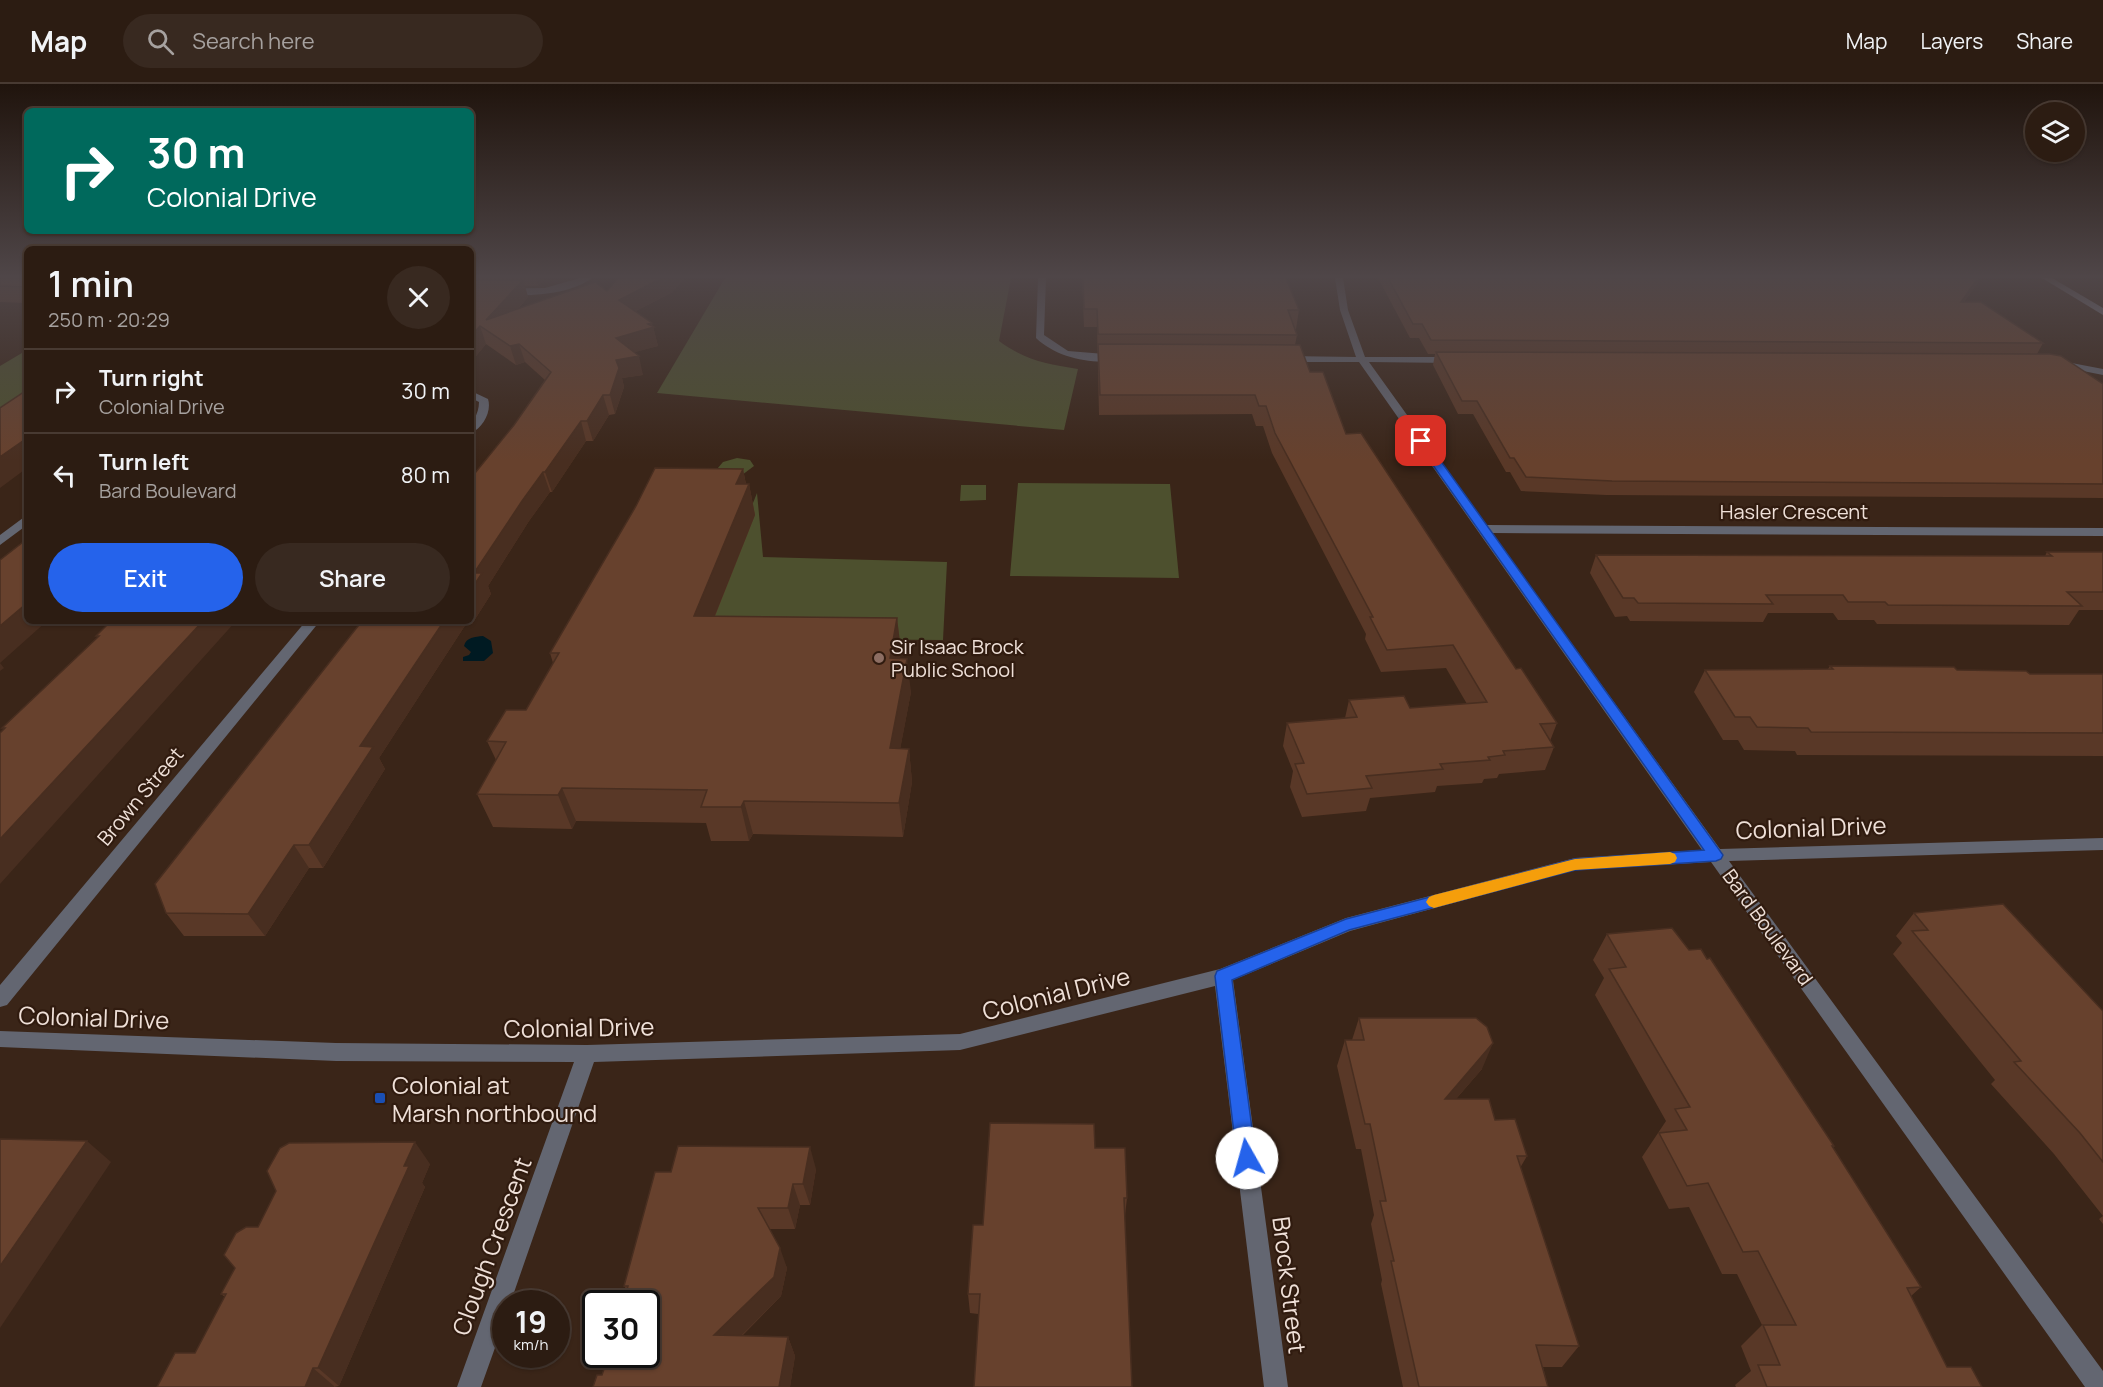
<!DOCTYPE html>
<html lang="en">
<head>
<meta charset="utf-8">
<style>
  :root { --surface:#2c1c12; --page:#382920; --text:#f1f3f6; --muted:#a6a19f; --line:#483a32; --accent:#2563eb }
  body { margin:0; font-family:Manrope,sans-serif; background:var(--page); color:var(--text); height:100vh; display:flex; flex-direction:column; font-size:22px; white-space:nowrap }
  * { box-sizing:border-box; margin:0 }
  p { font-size:20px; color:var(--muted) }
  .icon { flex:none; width:33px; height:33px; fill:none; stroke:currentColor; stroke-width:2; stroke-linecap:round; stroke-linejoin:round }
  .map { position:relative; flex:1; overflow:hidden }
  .drawer { position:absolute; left:24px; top:162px; width:450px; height:378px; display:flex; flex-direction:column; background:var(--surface); border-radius:9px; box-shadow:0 2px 4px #0004,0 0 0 2px var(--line) }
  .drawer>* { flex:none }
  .banner { position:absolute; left:24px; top:24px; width:450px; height:126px; border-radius:9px; box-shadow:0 2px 4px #0004,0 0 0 2px var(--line); background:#00695c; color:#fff; overflow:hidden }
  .fabs { position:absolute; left:2025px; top:18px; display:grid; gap:12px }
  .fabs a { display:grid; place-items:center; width:60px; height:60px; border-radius:50%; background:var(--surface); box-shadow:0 2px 4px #0004,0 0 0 2px var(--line); font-size:30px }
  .speed { position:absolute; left:492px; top:1206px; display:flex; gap:12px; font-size:30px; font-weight:700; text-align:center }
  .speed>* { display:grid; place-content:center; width:78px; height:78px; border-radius:50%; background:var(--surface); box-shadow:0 2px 4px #0004,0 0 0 2px var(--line); line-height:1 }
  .speed small { font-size:15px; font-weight:400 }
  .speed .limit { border:3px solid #111; border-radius:9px; background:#fff; color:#111 }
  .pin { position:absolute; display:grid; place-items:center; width:51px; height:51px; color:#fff; margin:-26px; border-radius:12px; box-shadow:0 3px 9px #0006 }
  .me { position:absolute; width:66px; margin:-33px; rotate:353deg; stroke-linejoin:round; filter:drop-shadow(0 0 4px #0008) }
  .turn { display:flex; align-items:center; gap:21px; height:126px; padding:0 24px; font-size:27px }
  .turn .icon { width:78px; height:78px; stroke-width:2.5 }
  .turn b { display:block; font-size:42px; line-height:51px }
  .round { display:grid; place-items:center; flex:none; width:63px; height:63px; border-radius:32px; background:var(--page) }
  .headline { display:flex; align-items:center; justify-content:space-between; height:102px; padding:0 24px }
  h1 { font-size:36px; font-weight:600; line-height:45px }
  .primary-button { display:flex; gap:12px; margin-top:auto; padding:12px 24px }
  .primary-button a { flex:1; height:69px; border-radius:36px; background:var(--accent); color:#fff; font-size:24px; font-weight:600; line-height:69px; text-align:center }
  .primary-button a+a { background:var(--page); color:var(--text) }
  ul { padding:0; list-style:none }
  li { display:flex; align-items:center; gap:18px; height:84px; padding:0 24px; border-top:2px solid var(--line) }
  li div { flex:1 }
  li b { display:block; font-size:22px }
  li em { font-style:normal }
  header { display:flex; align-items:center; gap:36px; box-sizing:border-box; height:84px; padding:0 30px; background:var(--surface); border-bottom:2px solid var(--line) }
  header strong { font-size:28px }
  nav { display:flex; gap:33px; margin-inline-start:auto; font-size:21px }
  .search { width:420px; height:54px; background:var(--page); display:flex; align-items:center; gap:15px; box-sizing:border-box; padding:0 21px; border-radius:33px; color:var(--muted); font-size:22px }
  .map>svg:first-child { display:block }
  .green { fill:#4d502e }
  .water { fill:#001a22 }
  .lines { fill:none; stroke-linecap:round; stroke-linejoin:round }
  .street { fill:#636671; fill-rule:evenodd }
  .secondary { fill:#838799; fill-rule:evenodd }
  .wall { fill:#593827 }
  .shaded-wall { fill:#482e20 }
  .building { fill:#67412d; stroke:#482e20; stroke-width:1.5 }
  .route { fill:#2563eb; stroke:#184099; stroke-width:1.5 }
  .slow { fill:#f59e0b }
  .education-dot { fill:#8d6e63; stroke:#301b0f; stroke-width:2 }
  .transit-dot { fill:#1a4fb4; stroke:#301b0f; stroke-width:2 }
  .labels { text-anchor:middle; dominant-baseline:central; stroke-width:4.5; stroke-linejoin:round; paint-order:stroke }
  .street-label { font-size:20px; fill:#efe0d8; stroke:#301b0f }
  .poi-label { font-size:20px; fill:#efe0d8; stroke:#301b0f; text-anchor:start }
  .near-street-label { font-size:24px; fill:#efe0d8; stroke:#301b0f }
  .near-poi-label { font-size:24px; fill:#efe0d8; stroke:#301b0f; text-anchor:start }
</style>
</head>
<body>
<header>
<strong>Map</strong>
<div class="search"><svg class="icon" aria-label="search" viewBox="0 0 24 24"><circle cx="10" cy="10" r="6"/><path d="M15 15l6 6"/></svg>Search here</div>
<nav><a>Map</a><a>Layers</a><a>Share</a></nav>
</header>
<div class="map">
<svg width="2103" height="1303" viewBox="0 0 2103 1303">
  <rect width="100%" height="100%" fill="#3a2518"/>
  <!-- green -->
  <path class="green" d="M725,194H1011L999,257C1025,276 1046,280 1078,285L1064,346L657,309Z
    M27,266V319L0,336V282Z
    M737,374L750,376L754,382L742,391L717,385L723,378Z
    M1018,399L1170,400L1179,494L1010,492Z
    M961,401H986V416L960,417Z
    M757,409L763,473L947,478L943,556L699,554Z"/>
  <!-- water -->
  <path class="water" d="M483,552L491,557L493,569L484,577H463V573L469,571L471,568L464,562C466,553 475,553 483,552Z"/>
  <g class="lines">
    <!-- street -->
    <path class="street" d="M580,194H592C563,216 506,211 471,211V205L545,204Z
      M1038,194H1046L1044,251L1068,267L1117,271L1122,274L1120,276C1092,281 1057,274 1036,254Z
      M1335,194H1343L1348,226L1365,273H1453L1458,276L1453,279L1369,278L1486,441L2103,444V452L1492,449L1720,765L2103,754V766L1729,777L2103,1287V1303H2085L1711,778L1575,786L1350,847L1233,896L1288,1303H1264L1215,902L960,966L594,978L510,1220H506V1233L481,1303H457L574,978L336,977L0,963V947L336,959L587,961L960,950L1220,885L1346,834L1575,774L1702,766L1359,278H1285L1280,275L1285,272L1356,273L1340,226Z
      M2056,276L2103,285V291L2053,281V277Z
      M471,307L488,315C492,327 483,344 471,349C471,337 479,331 479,318L471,314Z
      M27,431V441L0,461V451Z
      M306,537H320L7,921L0,923V901Z"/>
    <!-- secondary -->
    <path class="secondary" d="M2042,194H2052L2103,224V231Z"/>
  </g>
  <!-- wall -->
  <path class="wall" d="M0,194H27V219L0,218Z
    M471,194H545L538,202H525L528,213L518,225L607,207L673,208L636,227L653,243L658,262L634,268L643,291L622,294L624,303L615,330L609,331L593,357H586L552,408H550L529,437L488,502L491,510L472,540H466L379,674L385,685L323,784H309L265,852H184L166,829L362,537H471L514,341L545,296L525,278L516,281L486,260L471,278Z
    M1082,194H1286L1299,226L1296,245H1294L1297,251L1295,261L1346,350L1516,585L1557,639L1550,657L1554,663L1545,686L1499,690L1497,694L1484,695L1482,699L1437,702L1435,708L1370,714L1366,727L1302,733L1290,703L1293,687L1283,662L1287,639L1345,634L1349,616L1410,624L1467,620L1446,584L1381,588L1365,555L1366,550L1272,369L1263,342H1256L1252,330L1099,331L1097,243H1084Z
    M1378,194H1978L1977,200L1964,218L2043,259L2037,270L2103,300V414L1606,411L1521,407L1510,388H1506L1473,330H1458L1433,281L1435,270H1428L1419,254H1410Z
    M743,385L746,400H749L755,431L715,532L897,534L901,567L899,575L911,608L900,665H909L912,698L903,753L753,750L749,757H711L706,739L576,737L572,745L493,743L477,710L496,676L487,657L526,626L553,579L550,569Z
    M2047,468H2103V526H2079L2069,541L1877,540L1874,536H1838L1833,529H1768L1763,538L1630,537L1627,532L1615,533L1590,489L1596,471L2045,472Z
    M1830,582L1957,586L2030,590H2103V672L1797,671L1795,667L1744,666L1738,656H1723L1694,608L1705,586L1828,585Z
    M1914,829L2103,927V1140L2099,1135L2103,1132L2054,1070L1991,1000L1995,996L1893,870L1902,859L1896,852Z
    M1607,850L1689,866L1707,875L1834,1062L1833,1064L1921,1203L1911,1212L1947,1283L1982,1303H1736L1735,1301L1751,1287L1741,1262L1762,1241L1737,1190H1722L1689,1123L1669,1125L1642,1073L1666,1037L1595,911L1604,894L1593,876Z
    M1359,934L1482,985L1456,1015L1495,1036L1527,1072L1520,1084L1579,1262L1562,1283H1543L1548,1303H1403L1381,1200L1382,1196L1371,1140L1374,1131L1361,1065H1356L1337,982L1345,956H1352Z
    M1095,1064L1127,1114L1125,1132L978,1230L970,1229L968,1210L983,1141Z
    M430,1080L422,1099L425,1103L339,1302L334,1303H157L195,1269L225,1213L221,1210L258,1143Z
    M816,1085L810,1121H800L795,1145H769L787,1184L781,1212L742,1252L788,1253L795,1272L790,1303H593L602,1291L608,1275L627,1206L624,1202Z"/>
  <!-- shaded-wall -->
  <path class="shaded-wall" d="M536,194H545L538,202Z
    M662,194H685L673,208L624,233L619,216Z
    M1978,194H1980L1977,200L1954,231L1961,218Z
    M523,196L528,213L494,252L486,236Z
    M652,239L658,262L621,272L616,254Z
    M480,242L486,260L471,278V252Z
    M519,260L525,278L516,281L510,262Z
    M639,272L643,291L622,294L624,303L615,330L610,311L616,276Z
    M603,311L609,331L593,357L587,337Z
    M581,337L586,357L552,408L545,388Z
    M27,354V384L0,404V373Z
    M743,385L747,406L749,400L755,431L702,564L694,532L736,400Z
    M543,388L550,408L529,437L488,502L491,510L472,540L471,537V506L474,489L522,417Z
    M27,519V537H47L0,579L4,584L0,587V542Z
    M897,534L901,567L894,607L890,574Z
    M203,537H236L0,800V755Z
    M444,537H465L466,540L379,674L385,685L323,784L309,761L360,662Z
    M907,575L911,608L894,698L890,664Z
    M909,665L912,698L903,753L899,719Z
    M562,704L576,737L572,745L558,711Z
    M744,717L753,750L749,757L741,723Z
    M294,761L309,784L265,852L248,830Z
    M1493,959L1482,985L1434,1040L1445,1015Z
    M87,1057L111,1078L0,1244V1182Z
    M415,1058L430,1080L422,1099L425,1103L339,1302L318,1284Z
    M810,1063L816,1085L810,1121L803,1100Z
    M793,1100L800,1121L795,1145L788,1124Z
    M780,1164L787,1184L781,1212L723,1270L714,1251Z
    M788,1253L795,1272L790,1303H779Z
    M313,1284L334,1302V1303H305Z"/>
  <!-- building -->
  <path class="building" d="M0,194H27V203L0,202Z
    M618,194H662L619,216L652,239L648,240L654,243L616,254L639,272L616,276L619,284L610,311H603L587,337H581L545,388H543L522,417L474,489H482L471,506V394L514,341L551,288L519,260L510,262L480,242L471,252V196H523L486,236L595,198L607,207Z
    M1083,194H1286L1299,226H1288L1297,251L1098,250L1097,225H1084Z
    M1388,194H1978L1961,218H1981L2043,259L1431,256L1422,240H1413Z
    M1098,260L1300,261L1310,288H1323L1346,350L1361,349L1516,585L1521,584L1557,639L1540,640L1554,663L1503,667L1505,671L1488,673L1490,676L1440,680L1443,685L1366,692L1372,704L1307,710L1295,680L1304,679L1287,639L1357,633L1349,616L1404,612L1410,624L1487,618L1453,561L1387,566L1370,533H1373L1275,349L1266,322H1259L1255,311H1100Z
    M1436,268L2050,270L2061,272L2103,300V400L1612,397L1526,393L1514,374H1510L1477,317H1462Z
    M27,306V354L0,373V324Z
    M655,384L743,385L736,400H749L694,532L897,534L890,574L907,575L890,664L909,665L899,719L744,717L741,723H701L707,706L562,704L558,711L477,710L506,658L487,657L506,626H526L559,569H550L636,422Z
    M27,455V519L0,542V476Z
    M2047,468H2103V508H2067L2082,522L1888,521L1885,518H1848L1843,511H1766L1773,520L1638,519L1634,514H1623L1596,471L2052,472Z
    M111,537H203L0,755V649L5,644H2L99,552H96Z
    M362,537H444L360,662L373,663L309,761H294L248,830L166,829L155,800Z
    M1830,582L1954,583L1957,586L2026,587L2030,590H2103V649L1811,648L1808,644L1757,643L1750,633H1735L1705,586L1833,585Z
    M2003,820L2103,927V1078L2080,1049L2014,978L2021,977L1912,847L1928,846L1914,829Z
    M1672,844L1689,866L1701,865L1707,875L1710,874L1834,1062H1832L1921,1203L1907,1204L1947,1283H1971L1982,1303H1767L1758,1281H1780L1763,1241H1796L1758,1167L1743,1168L1708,1099L1687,1102L1659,1049L1687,1046L1675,1025L1690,1023L1609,885L1626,883L1607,850Z
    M1359,934H1476L1487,943L1493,959L1445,1015H1489L1495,1036L1515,1035L1527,1072H1517L1579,1262L1536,1261L1548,1303H1419L1391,1177H1394L1380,1117H1386L1370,1040H1365L1345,956H1364Z
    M990,1039L1094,1040L1095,1064H1125L1127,1114H1124L1132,1303H974L980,1210H968L973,1141H983Z
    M0,1055L87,1057L0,1182Z
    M415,1058L404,1082H409L318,1284H313L305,1303H157L175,1269H195L226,1210H221L235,1184L224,1171L236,1149L246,1143H258L276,1107L267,1087L280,1064L289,1059Z
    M678,1062L810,1063L803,1100H793L788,1124H758L780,1164L774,1193L714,1251L788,1253L779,1303H593L597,1291H602L609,1270H646V1220H623L628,1202H624L655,1088H671Z"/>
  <!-- sky -->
  <linearGradient id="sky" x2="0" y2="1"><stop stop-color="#20140d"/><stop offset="0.51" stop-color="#4f4648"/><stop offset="1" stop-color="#4f4648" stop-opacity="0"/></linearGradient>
  <rect width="2103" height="377" fill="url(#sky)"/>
  <!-- route -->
  <path class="route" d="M1418,355H1425L1723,771L1721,775L1716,777L1575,786L1349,846L1232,896L1256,1074L1254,1081L1247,1083L1240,1081L1237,1074L1215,892L1217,887L1346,835L1575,775L1704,766L1418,360Z"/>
  <!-- slow -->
  <path class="slow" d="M1670,768L1675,770L1677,774L1675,778L1670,780L1575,786L1434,824L1429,822L1426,818L1429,813L1434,811L1575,775Z"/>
  <!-- markers -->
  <circle class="education-dot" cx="879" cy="574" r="6"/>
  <rect class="transit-dot" x="374" y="1008" width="12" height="12" rx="3"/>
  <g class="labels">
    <!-- street labels -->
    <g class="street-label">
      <text x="1794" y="427">Hasler Crescent</text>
      <text transform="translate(140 712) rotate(-50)">Brown Street</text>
      <text transform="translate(1768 843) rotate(54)">Bard Boulevard</text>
    </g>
    <!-- poi labels -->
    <g class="poi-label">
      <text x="891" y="562">Sir Isaac Brock<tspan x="891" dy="23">Public School</tspan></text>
    </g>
    <!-- near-street labels -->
    <g class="near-street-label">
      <text transform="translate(1811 743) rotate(-2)">Colonial Drive</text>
      <text transform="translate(1056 909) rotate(-14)">Colonial Drive</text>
      <text transform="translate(94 933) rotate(2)">Colonial Drive</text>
      <text transform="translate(579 943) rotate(-1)">Colonial Drive</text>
      <text transform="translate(491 1162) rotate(-70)">Clough Crescent</text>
      <text transform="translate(1290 1201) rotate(83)">Brock Street</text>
    </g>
    <!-- near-poi labels -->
    <g class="near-poi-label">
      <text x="392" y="1000">Colonial at<tspan x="392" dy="28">Marsh northbound</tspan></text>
    </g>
  </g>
</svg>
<div class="fabs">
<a><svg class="icon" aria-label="layers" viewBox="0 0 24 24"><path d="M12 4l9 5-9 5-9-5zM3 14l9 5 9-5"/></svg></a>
</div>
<div class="speed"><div>19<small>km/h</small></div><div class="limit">30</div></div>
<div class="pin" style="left:1421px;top:357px;background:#d93025"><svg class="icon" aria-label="arrive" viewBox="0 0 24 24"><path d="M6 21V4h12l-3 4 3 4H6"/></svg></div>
<svg class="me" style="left:1247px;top:1074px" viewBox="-20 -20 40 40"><circle r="19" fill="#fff"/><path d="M0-13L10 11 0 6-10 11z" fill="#2563eb"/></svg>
<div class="banner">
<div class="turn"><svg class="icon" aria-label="right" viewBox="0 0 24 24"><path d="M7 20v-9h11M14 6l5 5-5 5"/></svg><div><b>30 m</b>Colonial Drive</div></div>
</div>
<section class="drawer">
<div class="headline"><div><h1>1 min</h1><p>250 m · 20:29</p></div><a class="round"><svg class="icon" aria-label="close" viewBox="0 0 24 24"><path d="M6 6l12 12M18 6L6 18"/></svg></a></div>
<ul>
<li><svg class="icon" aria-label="right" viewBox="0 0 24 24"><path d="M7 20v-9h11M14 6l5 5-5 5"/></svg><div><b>Turn right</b><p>Colonial Drive</p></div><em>30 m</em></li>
<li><svg class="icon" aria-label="left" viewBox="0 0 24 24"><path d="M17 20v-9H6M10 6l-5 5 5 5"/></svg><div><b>Turn left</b><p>Bard Boulevard</p></div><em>80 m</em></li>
</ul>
<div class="primary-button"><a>Exit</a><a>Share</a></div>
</section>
</div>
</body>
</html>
